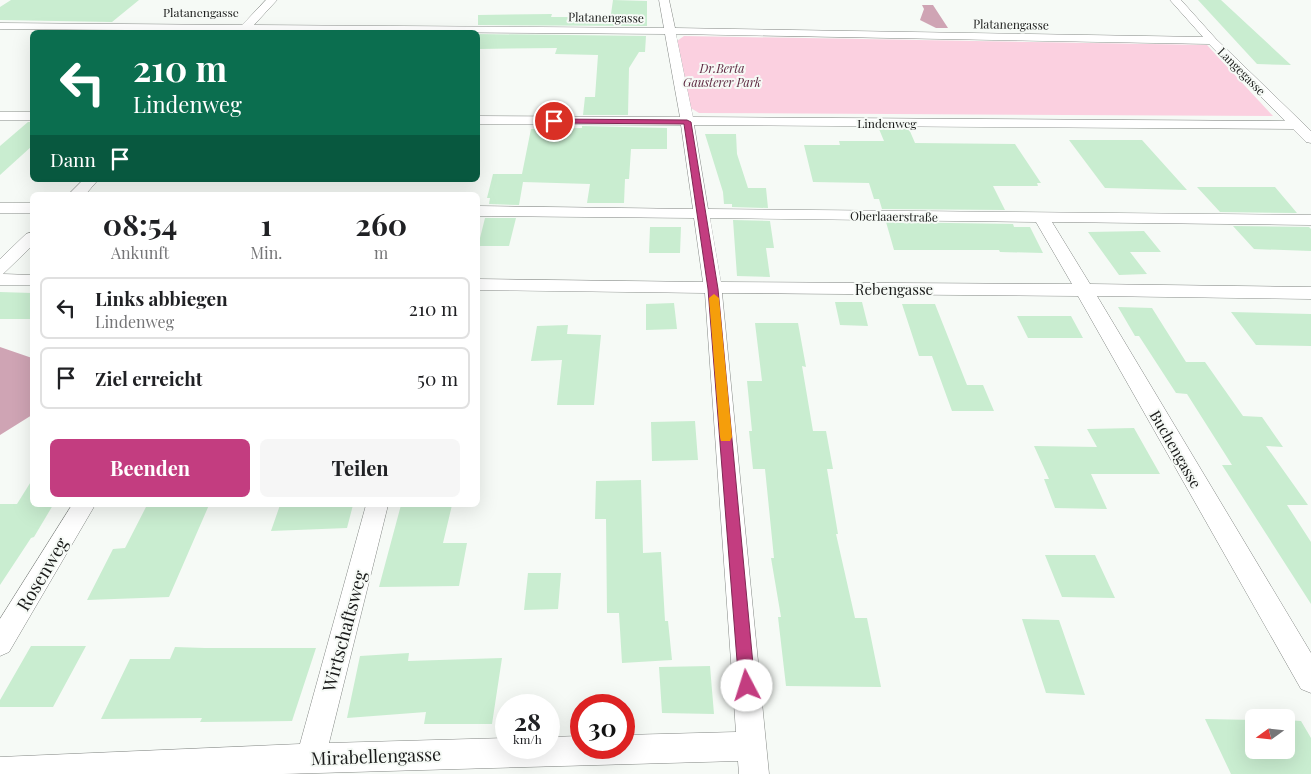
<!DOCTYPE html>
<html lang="de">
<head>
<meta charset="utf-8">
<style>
  :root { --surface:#fff; --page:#f6f6f6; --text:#202124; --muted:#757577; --line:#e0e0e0; --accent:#c33d80 }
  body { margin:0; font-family:"Playfair Display",serif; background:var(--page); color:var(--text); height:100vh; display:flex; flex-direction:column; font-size:19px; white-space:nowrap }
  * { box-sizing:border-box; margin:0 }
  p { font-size:16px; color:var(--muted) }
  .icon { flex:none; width:28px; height:28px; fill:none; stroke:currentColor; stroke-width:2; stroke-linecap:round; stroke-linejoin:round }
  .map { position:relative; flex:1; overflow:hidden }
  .details { position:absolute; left:30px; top:192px; width:450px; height:315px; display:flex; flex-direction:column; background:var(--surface); border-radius:8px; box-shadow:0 5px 20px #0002 }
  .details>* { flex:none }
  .guide { position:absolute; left:30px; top:30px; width:450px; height:152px; border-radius:8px; box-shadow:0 5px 20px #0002; background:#0b6e4f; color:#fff; overflow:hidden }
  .needle { width:32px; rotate:255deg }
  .tools { position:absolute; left:1245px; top:709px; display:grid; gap:10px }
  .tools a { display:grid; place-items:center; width:50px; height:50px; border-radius:8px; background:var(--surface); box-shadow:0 5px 20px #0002; font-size:25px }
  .speed { position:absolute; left:495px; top:694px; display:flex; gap:10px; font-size:25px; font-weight:700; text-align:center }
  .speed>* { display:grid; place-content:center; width:65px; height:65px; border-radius:50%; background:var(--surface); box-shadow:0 5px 20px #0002; line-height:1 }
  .speed small { font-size:12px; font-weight:400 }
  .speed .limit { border:8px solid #d22; background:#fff; color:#111 }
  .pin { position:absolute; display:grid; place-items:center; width:42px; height:42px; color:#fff; margin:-21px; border:2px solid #fff; border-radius:50%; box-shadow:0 1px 5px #0007 }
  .me { position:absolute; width:55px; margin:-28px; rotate:355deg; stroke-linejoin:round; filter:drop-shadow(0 0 4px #0008) }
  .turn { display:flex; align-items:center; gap:18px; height:105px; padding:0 20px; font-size:22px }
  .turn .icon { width:65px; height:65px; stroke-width:2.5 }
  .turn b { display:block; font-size:35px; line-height:42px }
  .then { display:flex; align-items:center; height:48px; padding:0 20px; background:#0003; gap:10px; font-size:19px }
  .eta { display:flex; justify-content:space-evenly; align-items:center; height:85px; text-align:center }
  .eta b { font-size:30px; font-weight:700; line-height:35px }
  .cta { display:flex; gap:10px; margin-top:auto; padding:10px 20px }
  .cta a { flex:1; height:58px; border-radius:8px; background:var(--accent); color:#fff; font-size:20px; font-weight:700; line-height:58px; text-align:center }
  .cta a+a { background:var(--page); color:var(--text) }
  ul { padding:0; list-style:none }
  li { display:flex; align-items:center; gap:15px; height:62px; margin:0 10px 8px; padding:0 10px; border:2px solid var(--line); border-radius:8px }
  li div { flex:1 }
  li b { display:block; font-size:19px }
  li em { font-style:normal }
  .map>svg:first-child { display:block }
  .green { fill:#fbd0e0 }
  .water { fill:#cfa4b4 }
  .building { fill:#c9edd0 }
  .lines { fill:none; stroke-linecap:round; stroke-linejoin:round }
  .minor-casing { stroke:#848885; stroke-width:1 }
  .minor { fill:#fff; fill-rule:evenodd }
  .route { fill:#c33d80; stroke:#7f2853 }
  .slow { fill:#f59e0b }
  .labels { text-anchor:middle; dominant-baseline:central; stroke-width:4; stroke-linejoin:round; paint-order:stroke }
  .far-street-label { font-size:12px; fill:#191a19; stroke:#f6faf6 }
  .far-park-label { font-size:12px; font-style:italic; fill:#5e2941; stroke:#f6faf6 }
  .street-label { font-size:15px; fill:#191a19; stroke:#f6faf6 }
  .near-street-label { font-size:18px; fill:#191a19; stroke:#f6faf6 }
</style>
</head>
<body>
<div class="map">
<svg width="1311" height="774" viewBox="0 0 1311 774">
  <rect width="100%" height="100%" fill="#f6faf6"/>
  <!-- green -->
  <path class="green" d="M684,36L1207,45L1273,116L699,113L689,107L677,41Z"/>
  <!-- water -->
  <path class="water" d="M922,5H933L948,28H936L920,20L924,9Z
    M0,347L32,358V415L0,435Z"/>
  <!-- building -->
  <path class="building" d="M11,0H139L112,22L0,20V7Z
    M613,0L647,1V26L478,25V15L552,14L551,17H602L603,14H611Z
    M1198,0H1221L1291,65L1257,64Z
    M478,34L646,36L645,52H639L629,68L628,115H583L585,97H595L598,55L555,54L557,48L478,49Z
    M28,122H32V146L0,175V146Z
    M582,126L667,128V149H631L629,179H625L624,203H587L590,184L523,182L519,205L489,204L490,198H487L493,174H522L531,129L582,128Z
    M879,129H909L915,143L1015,144L1041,183H1037L1038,186H993L1005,210L882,209L879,199H874L869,183L813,182L804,145H840L839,141H884Z
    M705,134H736L737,154L748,188H766L768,208L732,207V204H724L723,192Z
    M1069,140H1142L1187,190L1105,188Z
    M1197,187H1275L1297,213L1220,212Z
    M485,218H516L509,246H478Z
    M733,220L770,221L774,248H766L770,277L737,276Z
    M886,222L1013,224L1014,227H1030L1043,253L1000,252L999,250H894Z
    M1233,226L1309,227L1311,229V251L1254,249Z
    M650,227H681L680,253H649Z
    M1144,231L1161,252H1130L1147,274L1119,275L1088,232Z
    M0,292L32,293V319H0Z
    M835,302H862L868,326L840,325Z
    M674,303L677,329L646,330V304Z
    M902,304H935L967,385H983L994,411H952L932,356H919Z
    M1118,307L1152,308L1186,362H1205L1243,416L1262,417L1283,447L1266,446L1308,505H1287L1311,542V604L1222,465H1232L1187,394L1176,393L1139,336H1135Z
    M1231,312L1311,314V346L1256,345Z
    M1017,316H1071L1083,338H1028Z
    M755,323H798L806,367L802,366L813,431H826L833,469H827L838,534H836L855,618H867L881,687L786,686L778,617H781L771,558H774L765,469H753L749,431H752L747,381H762Z
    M568,325L567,334L601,335L594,405H557L562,360L531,361L537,326Z
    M695,421L698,460L652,461L651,422Z
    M1134,428L1160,474H1091L1107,509L1055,508L1044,479H1049L1034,446L1097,447L1087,429Z
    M32,480V505H53L34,537L31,538L0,585V504H17Z
    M641,480L643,553L661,552L665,621H668L672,660L622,663L619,613H607L606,519H595L596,481Z
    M147,505H209L169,597L87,600L113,549L125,548Z
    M280,505H353L347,528L271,531Z
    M401,505H452L443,543H467L459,586L379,587Z
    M1045,555H1095L1115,598L1062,597Z
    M528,573H561L558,609L524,610Z
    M1022,619L1059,620L1085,695L1046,693Z
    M31,646H86L53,707H0V700Z
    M175,647L205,648H316L292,721L200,722L202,718L101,719L130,659H170Z
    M409,653L408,661L502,658L492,724H424L426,712L347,718L360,656Z
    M710,666L714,714L662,713L659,667Z
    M1205,719L1254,720V750H1286V720L1301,721L1311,738V774H1231Z"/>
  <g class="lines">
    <defs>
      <path id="minor" d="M266,0H277L254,25L664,28L659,0H669L675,28L1203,37L1170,0H1181L1216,39L1311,131V143L1306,142L1293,129L694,125L708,209L1311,215V225L1052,222L1090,284L1311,287V299L1097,296L1311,653V693L1301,689L1078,296L722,293L769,774H739L738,761L283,774H0V757L300,744L366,505H388L329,743L506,738V748H549V737L581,736V748H624V735L736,732L705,293L478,290V279L703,282L694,218L478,216V206L693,209L681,125L478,124V116L680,117L665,34L0,29V23L242,25ZM676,34L1209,44L1285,121L693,117ZM710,218L1036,222L1072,284L721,282Z
        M0,112H32V120H0Z
        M83,180H98L85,195H68Z
        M0,203H32V213H0Z
        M32,232V246L3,274L32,275V285H0V259L26,234Z
        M72,505H95L9,652L0,656V619Z"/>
    </defs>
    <!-- minor casing -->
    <use href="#minor" class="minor-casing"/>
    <!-- minor -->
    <use href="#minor" class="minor"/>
  </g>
  <!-- route -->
  <path class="route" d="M551,119L687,120L691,122L718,289L755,686L752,692L747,694L741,692L739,686L708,289L684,124L554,123L550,121Z"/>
  <!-- slow -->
  <path class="slow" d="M714,294L719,298L732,437L730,441H721L720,437L709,298Z"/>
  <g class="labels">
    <!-- far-street labels -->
    <g class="far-street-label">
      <text x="201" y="12">Platanengasse</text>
      <text transform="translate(606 17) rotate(1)">Platanengasse</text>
      <text transform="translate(1011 24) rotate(1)">Platanengasse</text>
      <text transform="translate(1242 71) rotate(45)">Langegasse</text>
      <text x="887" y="123">Lindenweg</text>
      <text transform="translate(894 216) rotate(1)">Oberlaaerstraße</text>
    </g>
    <!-- far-park labels -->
    <g class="far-park-label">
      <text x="722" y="68">Dr.Berta<tspan x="722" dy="14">Gausterer Park</tspan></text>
    </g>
    <!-- street labels -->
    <g class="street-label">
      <text x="894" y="289">Rebengasse</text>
      <text transform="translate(1176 449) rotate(60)">Buchengasse</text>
    </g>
    <!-- near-street labels -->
    <g class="near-street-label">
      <text transform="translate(42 574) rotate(-59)">Rosenweg</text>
      <text transform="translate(344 631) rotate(-75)">Wirtschaftsweg</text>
      <text transform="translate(376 756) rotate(-2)">Mirabellengasse</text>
    </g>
  </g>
</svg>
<div class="tools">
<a><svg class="needle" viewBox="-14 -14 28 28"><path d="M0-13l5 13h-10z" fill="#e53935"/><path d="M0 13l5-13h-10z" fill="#757577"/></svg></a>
</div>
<div class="speed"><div>28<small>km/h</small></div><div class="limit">30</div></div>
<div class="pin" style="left:554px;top:121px;background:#d93025"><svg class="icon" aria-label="arrive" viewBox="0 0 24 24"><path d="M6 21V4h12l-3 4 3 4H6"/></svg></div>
<svg class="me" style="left:747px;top:686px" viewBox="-20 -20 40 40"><circle r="19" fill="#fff"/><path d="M0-13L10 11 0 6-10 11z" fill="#c33d80"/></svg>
<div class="guide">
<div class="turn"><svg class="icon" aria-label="left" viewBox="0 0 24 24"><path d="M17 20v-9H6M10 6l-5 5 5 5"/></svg><div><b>210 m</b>Lindenweg</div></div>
<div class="then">Dann<svg class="icon" aria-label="arrive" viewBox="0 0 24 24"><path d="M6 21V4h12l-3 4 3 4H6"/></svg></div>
</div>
<section class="details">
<div class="eta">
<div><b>08:54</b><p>Ankunft</p></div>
<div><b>1</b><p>Min.</p></div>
<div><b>260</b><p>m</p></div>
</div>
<ul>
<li><svg class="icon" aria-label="left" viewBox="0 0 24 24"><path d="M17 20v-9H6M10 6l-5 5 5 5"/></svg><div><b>Links abbiegen</b><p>Lindenweg</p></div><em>210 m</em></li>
<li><svg class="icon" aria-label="arrive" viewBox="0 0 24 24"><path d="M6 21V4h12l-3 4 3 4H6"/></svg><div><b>Ziel erreicht</b></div><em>50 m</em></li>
</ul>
<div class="cta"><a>Beenden</a><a>Teilen</a></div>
</section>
</div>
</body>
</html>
